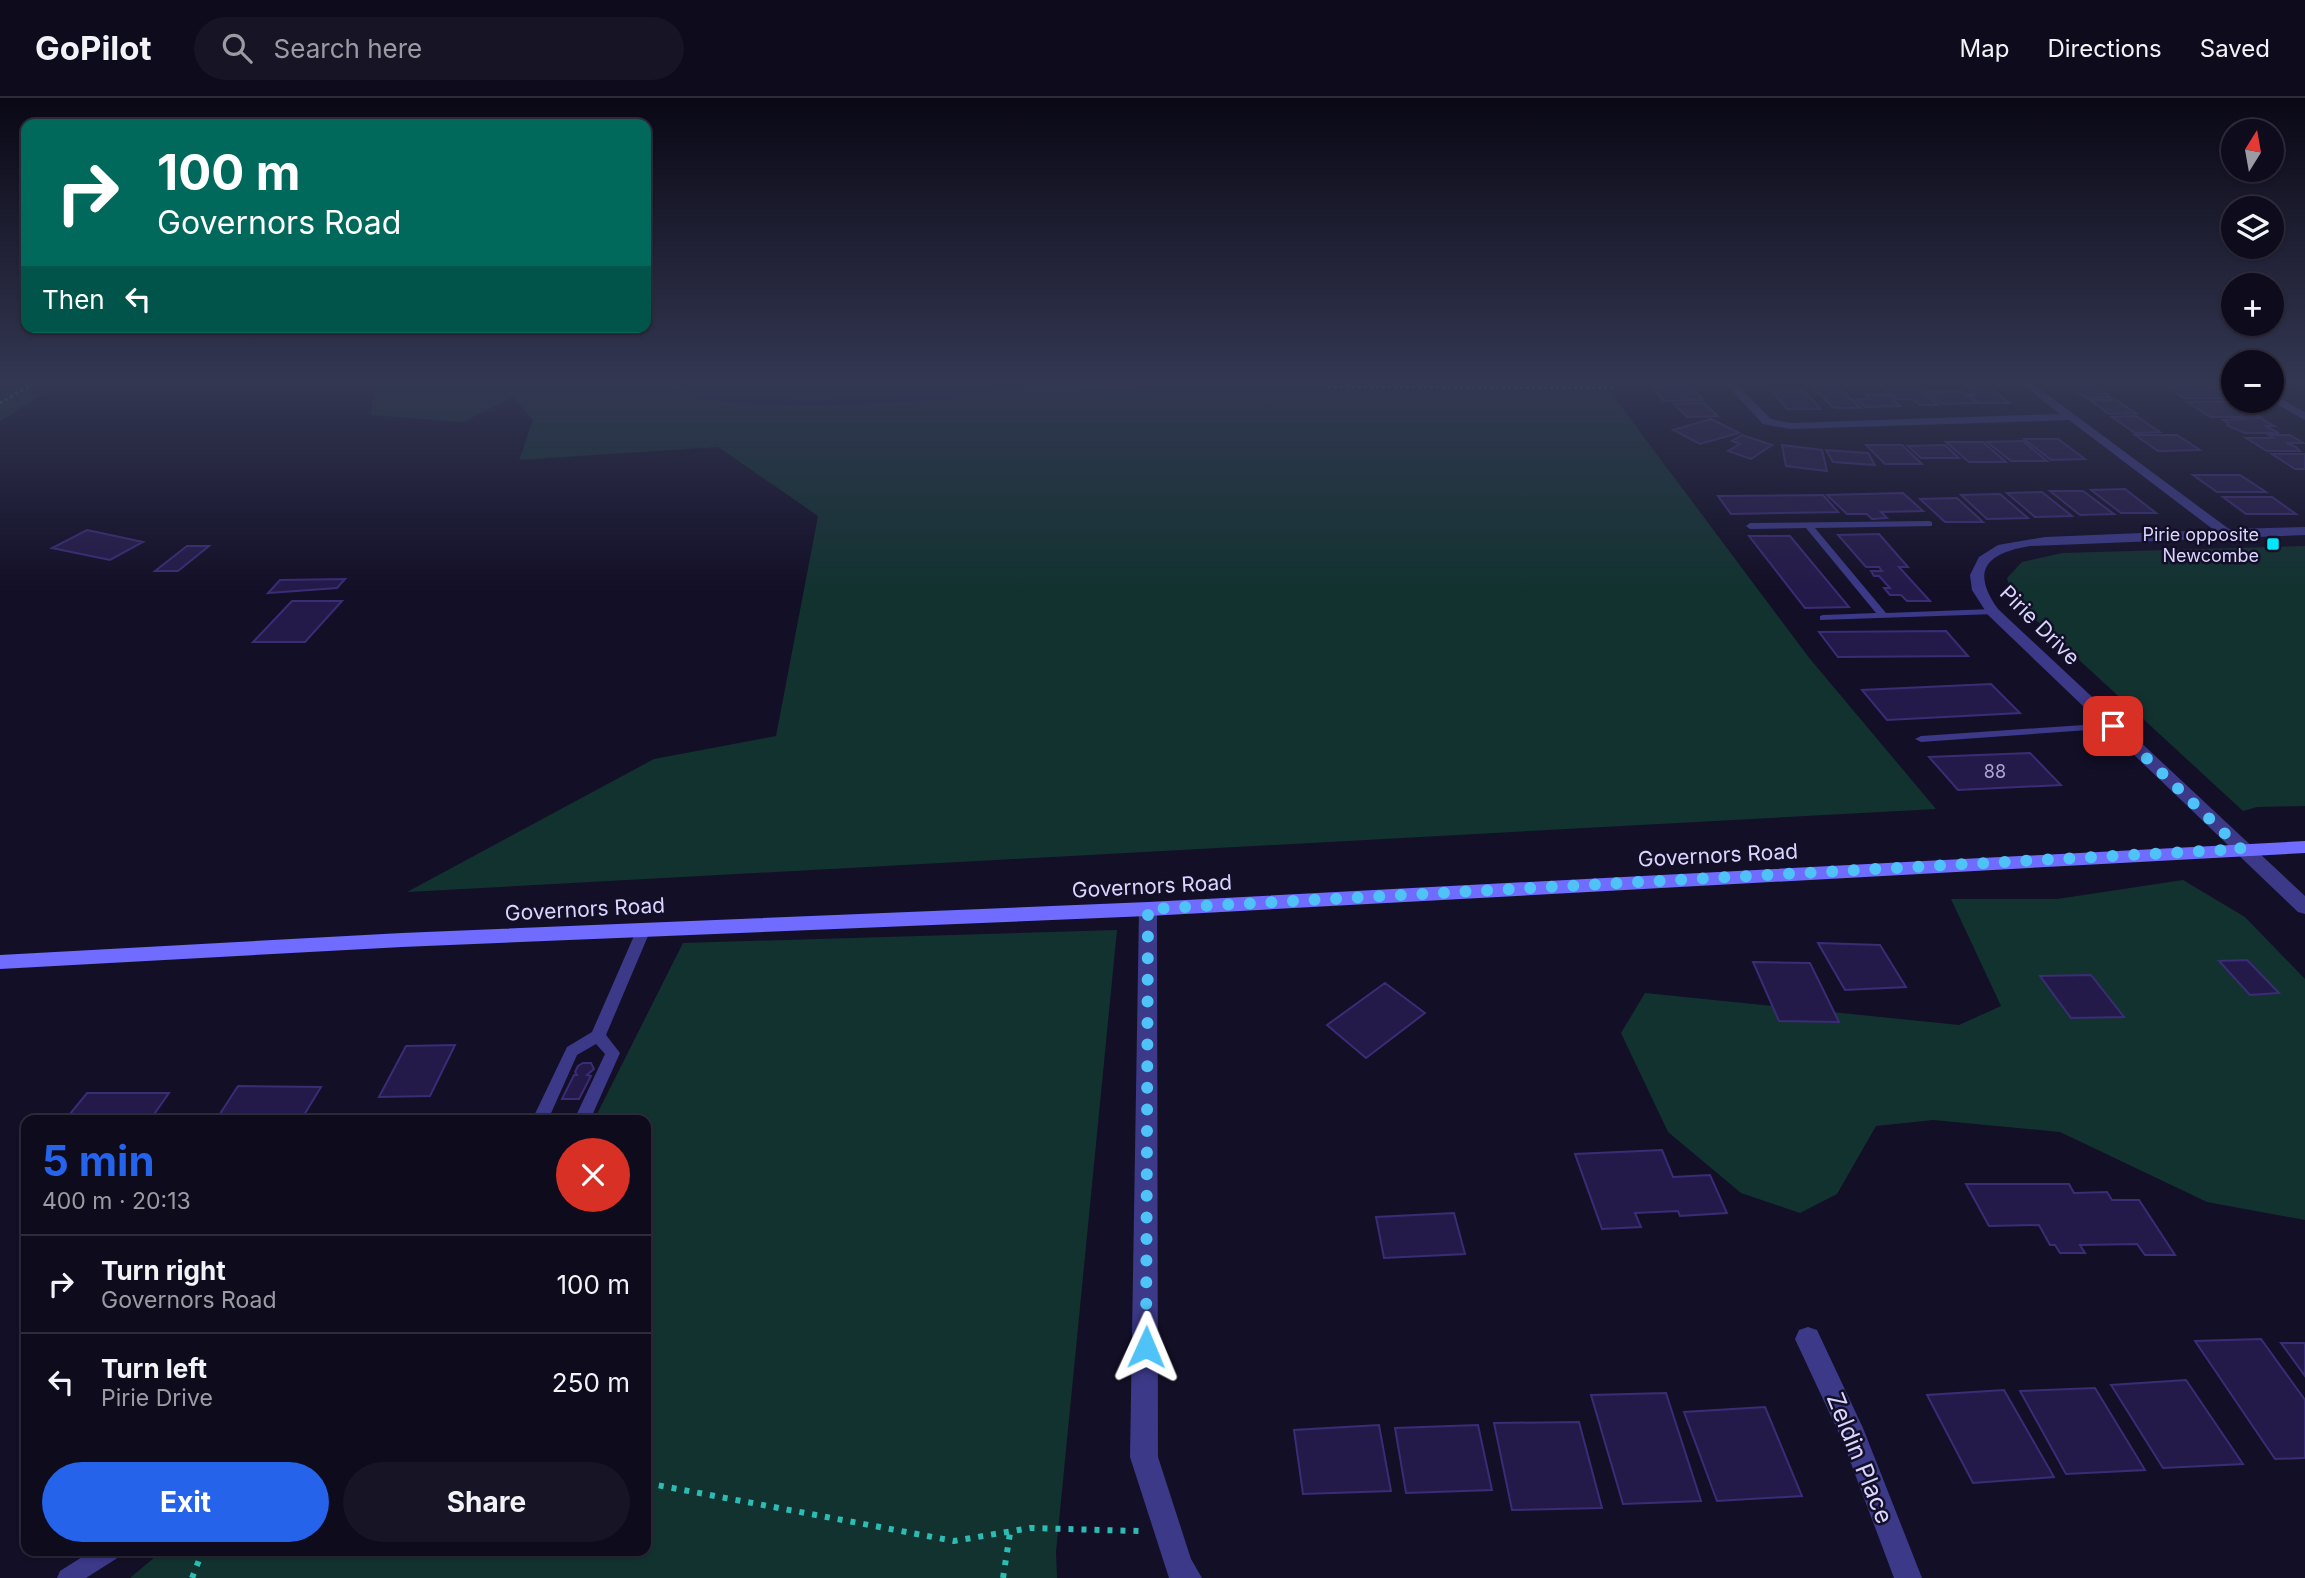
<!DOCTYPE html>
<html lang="en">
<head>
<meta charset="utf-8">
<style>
  :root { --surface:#0e0b1d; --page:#171426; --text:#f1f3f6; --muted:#9b9ba4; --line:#2e2b3b; --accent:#2563eb }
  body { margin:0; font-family:Inter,sans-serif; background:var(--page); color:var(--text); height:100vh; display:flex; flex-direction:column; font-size:26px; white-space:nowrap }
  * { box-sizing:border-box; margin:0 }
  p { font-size:23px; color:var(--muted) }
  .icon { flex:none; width:38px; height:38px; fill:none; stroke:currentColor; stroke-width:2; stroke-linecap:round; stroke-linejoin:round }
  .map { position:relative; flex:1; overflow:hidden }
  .side { position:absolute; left:21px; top:1017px; width:630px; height:441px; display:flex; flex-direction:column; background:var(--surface); border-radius:14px; box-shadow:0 2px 5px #0004,0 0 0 2px var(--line) }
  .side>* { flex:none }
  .top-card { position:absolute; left:21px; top:21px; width:630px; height:214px; border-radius:14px; box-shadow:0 2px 5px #0004,0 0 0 2px var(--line); background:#00695c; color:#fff; overflow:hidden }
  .needle { width:46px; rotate:11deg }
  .controls { position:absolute; left:2221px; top:21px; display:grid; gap:14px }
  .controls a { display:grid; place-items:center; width:63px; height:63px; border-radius:50%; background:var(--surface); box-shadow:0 2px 5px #0004,0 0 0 2px var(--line); font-size:35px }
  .pin { position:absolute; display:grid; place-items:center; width:60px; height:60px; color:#fff; margin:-30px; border-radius:14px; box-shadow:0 4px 10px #0006 }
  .me { position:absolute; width:77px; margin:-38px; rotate:1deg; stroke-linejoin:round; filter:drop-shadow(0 0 5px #0008) }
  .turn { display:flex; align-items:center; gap:24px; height:147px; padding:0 21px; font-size:32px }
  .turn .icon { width:91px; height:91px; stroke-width:2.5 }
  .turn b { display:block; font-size:49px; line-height:60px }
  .then { display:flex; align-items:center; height:66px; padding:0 21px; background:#0003; gap:14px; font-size:26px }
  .round { display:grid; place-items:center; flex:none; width:74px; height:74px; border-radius:37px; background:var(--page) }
  .overview { display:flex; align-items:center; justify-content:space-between; height:119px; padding:0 21px }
  h1 { font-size:42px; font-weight:700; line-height:52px; color:var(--accent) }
  .cta { display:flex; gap:14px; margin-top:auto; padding:14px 21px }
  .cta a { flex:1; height:80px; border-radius:42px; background:var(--accent); color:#fff; font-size:28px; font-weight:700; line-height:80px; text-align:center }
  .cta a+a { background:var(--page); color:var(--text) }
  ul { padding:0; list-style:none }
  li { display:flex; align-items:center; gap:21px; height:98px; padding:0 21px; border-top:2px solid var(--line) }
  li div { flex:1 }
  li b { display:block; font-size:26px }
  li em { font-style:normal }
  header { display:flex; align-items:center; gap:42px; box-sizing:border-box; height:98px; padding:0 35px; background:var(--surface); border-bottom:2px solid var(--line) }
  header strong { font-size:33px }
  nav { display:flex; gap:38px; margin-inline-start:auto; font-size:24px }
  .search { width:490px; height:63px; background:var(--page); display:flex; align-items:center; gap:18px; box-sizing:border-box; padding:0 24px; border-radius:38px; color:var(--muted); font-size:26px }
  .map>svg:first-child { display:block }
  .green { fill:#123230 }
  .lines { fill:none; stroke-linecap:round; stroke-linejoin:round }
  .stream { stroke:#0b224a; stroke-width:6 }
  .building { fill:#241a49; stroke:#3a2c75; stroke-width:2 }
  .path-far1 { stroke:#2cbcb3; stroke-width:2.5; stroke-dasharray:2.5 3.5; stroke-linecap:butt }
  .path { stroke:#2cbcb3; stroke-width:6; stroke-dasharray:5 8; stroke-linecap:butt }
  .service { fill:#3b3988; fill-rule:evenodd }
  .minor { fill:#3b3988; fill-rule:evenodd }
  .secondary { fill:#6f6cff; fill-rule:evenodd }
  .route { stroke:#4fc3f7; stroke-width:12; stroke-dasharray:0 21.6 }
  .poi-dot { fill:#01e7ff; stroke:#130f27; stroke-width:2.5 }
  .labels { text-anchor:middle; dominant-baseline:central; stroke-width:5; stroke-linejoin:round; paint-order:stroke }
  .far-poi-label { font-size:18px; fill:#dad5ff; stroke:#130f27; text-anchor:end }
  .number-label { font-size:18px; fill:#aca6d2 }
  .street-label { font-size:21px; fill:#dad5ff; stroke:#130f27 }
  .near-street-label { font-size:24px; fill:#dad5ff; stroke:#130f27 }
</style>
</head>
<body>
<header>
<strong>GoPilot</strong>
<div class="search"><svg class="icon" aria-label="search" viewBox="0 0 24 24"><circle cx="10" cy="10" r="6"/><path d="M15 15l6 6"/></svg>Search here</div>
<nav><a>Map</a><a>Directions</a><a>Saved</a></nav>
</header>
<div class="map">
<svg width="2305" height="1480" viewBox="0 0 2305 1480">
  <rect width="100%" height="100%" fill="#130f27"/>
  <!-- green -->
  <path class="green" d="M0,283H64L0,323Z
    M375,283H1602L1810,561L1936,711L407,794L654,661L776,638L818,418L718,349L519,362L533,322L513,299L463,324L371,317Z
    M2305,448V708L2257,709L2243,713L2013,501L2007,480L2022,464L2062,455Z
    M2183,782L2245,819L2305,881V1122L2207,1104L2060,1034L1933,1022L1876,1028L1837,1096L1800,1115L1741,1095L1668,1034L1621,935L1645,895L1959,927L2001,908L1951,801H2057Z
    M1117,832L1056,1454L1057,1480H130L162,1453L646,1452V1022H594L683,845Z"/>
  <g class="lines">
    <!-- stream -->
    <path class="stream" d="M662,283L688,296L737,302L816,305L1131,288L1151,283"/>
  </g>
  <!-- building -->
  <path class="building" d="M2161,283H2203L2209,286H2166Z
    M2065,284H2090L2111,299L2086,300Z
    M1879,286H1892L1897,290H1918L1938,307H1920L1912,301H1896Z
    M1966,288H1988L2009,305H1979L1969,297H1976Z
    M2166,288H2213L2231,300H2184Z
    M1692,289L1703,302L1664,303L1653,290Z
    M1812,289H1838L1861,310H1834Z
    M1771,292H1803L1821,311H1787Z
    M1927,294H1962L1976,305L1942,306Z
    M1866,297H1888L1900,308L1865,309L1856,301H1870Z
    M2090,302H2116L2136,315L2109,316Z
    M2187,304H2236L2261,319H2211Z
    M1704,305L1718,318L1687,319L1674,306Z
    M2136,318L2160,334L2135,335L2112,319Z
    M2260,320L2274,328H2265L2279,335H2244L2227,327L2228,325L2223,322Z
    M1711,321L1739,335L1700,346L1673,332Z
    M1742,337L1772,347L1751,361L1728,353L1740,346L1732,343Z
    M2135,337H2177L2200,352L2158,353Z
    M2269,337H2290L2303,345H2286L2296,349L2300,353H2267L2246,340H2273Z
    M2024,341H2058L2085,361L2051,362Z
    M2023,343L2047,363H2011L1987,344Z
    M1946,344H1983L2006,364H1969Z
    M1782,347L1822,352L1827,373L1786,368Z
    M1866,347H1902L1922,366H1885Z
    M1945,347L1959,360H1921L1908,348Z
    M1826,352L1868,355L1875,367L1833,364Z
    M2272,356H2305V371H2295Z
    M2193,377H2240L2266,394H2217Z
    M2125,391L2156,415H2121L2091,392Z
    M2050,393H2083L2114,416L2080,417Z
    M2042,394L2072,418L2035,419L2007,395Z
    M1903,395L1923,413L1881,414L1887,420L1872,421L1867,416H1847L1827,397Z
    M2000,396L2028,420L1987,421L1961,397Z
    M1823,397L1838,414L1731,416L1718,398Z
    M2223,399H2272L2296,416H2246Z
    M1957,400L1983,424H1945L1920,401Z
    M87,432L143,444L110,462L52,450Z
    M1879,436L1908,469H1899L1930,503H1907L1901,497H1890L1884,490H1890L1879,478H1874L1871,473H1882L1879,469H1866L1838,437Z
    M1749,438H1790L1849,509L1805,510Z
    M187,448H209L178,473H155Z
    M345,481L337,490L268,495L280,482Z
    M292,503H342L305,544H253Z
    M1946,533L1968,558L1838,559L1819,534Z
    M1991,586L2020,615L1887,622L1862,592Z
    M2030,655L2061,687L1958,692L1929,659Z
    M1818,845L1880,847L1906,889L1845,892Z
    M2247,862L2279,895L2250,897L2219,863Z
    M1753,864L1810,865L1839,924L1779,923Z
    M2091,877L2124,919L2071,920L2040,878Z
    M1385,885L1425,915L1366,960L1327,927Z
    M455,947L430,998L379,999L406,948Z
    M583,965H591L594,971L587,977L591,978L579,1001H562L574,977H577L575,974L578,968Z
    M238,988L321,989L301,1022H216Z
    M87,995H169L150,1022H65Z
    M1662,1052L1673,1079L1710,1077L1727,1115L1680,1118L1678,1113L1635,1115L1641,1129L1602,1131L1575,1056Z
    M1966,1086H2069L2074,1095L2107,1094L2112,1102H2139L2175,1157H2145L2137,1146L2080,1147L2085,1155H2060L2055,1147H2050L2039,1127L1989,1128Z
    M1454,1115L1465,1156L1384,1160L1376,1119Z
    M2261,1241L2305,1302V1360L2275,1361L2195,1243Z
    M2281,1245H2305V1278Z
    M2186,1282L2243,1366L2163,1370L2111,1287Z
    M2095,1290L2145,1372L2066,1376L2020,1293Z
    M2004,1292L2054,1379L1973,1385L1927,1297Z
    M1666,1295L1701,1403L1623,1406L1591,1297Z
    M1765,1309L1802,1398L1717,1403L1684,1314Z
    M1579,1324L1602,1410L1512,1412L1494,1325Z
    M1379,1327L1391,1393L1303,1396L1294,1332Z
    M1478,1327L1492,1392L1406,1395L1395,1330Z"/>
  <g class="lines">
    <!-- path-far1 -->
    <path class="path-far1" d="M1326,283L1329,289L1616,290
      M0,305L38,283"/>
    <!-- path -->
    <path class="path" d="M646,1385L954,1443L1030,1430L1139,1433
      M192,1480L203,1452
      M1003,1480L1010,1435"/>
    <!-- service -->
    <path class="service" d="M1929,423L1932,424V428L1815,430L1886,515L1993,511L1996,512V516L1820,522V518L1823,517L1876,515L1806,430L1750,431L1746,428L1750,425Z
      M2113,625L2119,628L2117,630L1921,644L1915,641L1921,638Z
      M644,826L649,828L651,831L606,937L620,955L590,1022H574L605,956L596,946L577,957L548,1022H532L567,949L592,934L637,831L639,828Z
      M93,1452H122L119,1459L86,1480H57L60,1473Z"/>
    <!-- minor -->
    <path class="minor" d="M1723,283H1733L1771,321L1790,325L2060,316L2018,283H2029L2229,431L2305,429V437L2030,448C1987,455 1970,472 1998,511L2305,798V816L2298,814L1988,517L1972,492L1970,477L1979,459L1998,447L2045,439L2214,432L2069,322L1790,331L1763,326Z
      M2272,296L2305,314V322L2271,303Z
      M1148,804L1155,806L1157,811L1158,1359L1191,1461L1202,1480H1169L1130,1359L1139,811L1141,806Z
      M1808,1229L1817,1232L1863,1330L1922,1480H1894L1843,1344L1795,1241L1799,1232Z"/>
    <!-- secondary -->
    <path class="secondary" d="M2305,743V755L1148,818L402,849L0,871V857L402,835L1148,804Z"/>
  </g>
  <!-- sky -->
  <linearGradient id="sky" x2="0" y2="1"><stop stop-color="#0a0815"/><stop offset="0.58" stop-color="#333752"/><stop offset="1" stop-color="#333752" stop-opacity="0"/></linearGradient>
  <rect width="2305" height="490" fill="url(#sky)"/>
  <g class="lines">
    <!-- route -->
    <path class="route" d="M1146,1249L1148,811L2241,751L2113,628"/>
  </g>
  <!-- markers -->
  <rect class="poi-dot" x="2266" y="439" width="14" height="14" rx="3.5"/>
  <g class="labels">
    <!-- far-poi labels -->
    <g class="far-poi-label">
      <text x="2259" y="436">Pirie opposite<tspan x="2259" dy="21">Newcombe</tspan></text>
    </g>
    <!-- number labels -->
    <g class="number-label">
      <text x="1995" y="673">88</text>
    </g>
    <!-- street labels -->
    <g class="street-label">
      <text transform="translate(2040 527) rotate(45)">Pirie Drive</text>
      <text transform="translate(1718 757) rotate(-3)">Governors Road</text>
      <text transform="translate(1152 788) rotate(-3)">Governors Road</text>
      <text transform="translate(585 811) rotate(-3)">Governors Road</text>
    </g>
    <!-- near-street labels -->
    <g class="near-street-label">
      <text transform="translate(1860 1360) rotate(68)">Zeldin Place</text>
    </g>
  </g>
</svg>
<div class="controls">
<a><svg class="needle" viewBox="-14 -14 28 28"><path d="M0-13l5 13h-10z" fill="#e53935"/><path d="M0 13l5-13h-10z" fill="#9b9ba4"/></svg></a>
<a><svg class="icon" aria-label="layers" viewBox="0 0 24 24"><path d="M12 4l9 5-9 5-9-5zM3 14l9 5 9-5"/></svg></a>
<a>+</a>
<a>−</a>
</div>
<div class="pin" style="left:2113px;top:628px;background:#d93025"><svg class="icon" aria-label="arrive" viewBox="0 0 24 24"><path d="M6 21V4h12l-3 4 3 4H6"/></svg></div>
<svg class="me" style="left:1146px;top:1249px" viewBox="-20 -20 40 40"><path d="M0-17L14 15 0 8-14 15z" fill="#4fc3f7" stroke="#fff" stroke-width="4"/></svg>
<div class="top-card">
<div class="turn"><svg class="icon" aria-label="right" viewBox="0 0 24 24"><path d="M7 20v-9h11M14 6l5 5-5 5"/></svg><div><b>100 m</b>Governors Road</div></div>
<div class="then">Then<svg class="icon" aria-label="left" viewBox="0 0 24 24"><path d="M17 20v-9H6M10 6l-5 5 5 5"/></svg></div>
</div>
<section class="side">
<div class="overview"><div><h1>5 min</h1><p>400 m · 20:13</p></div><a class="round" style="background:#d93025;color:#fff"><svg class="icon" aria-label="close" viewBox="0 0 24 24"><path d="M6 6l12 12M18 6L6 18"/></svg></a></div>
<ul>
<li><svg class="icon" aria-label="right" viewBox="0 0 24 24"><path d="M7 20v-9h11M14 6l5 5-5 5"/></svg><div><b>Turn right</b><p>Governors Road</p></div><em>100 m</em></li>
<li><svg class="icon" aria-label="left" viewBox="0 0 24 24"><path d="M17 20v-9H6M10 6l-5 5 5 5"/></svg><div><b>Turn left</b><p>Pirie Drive</p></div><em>250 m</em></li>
</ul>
<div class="cta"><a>Exit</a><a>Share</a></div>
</section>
</div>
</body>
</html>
